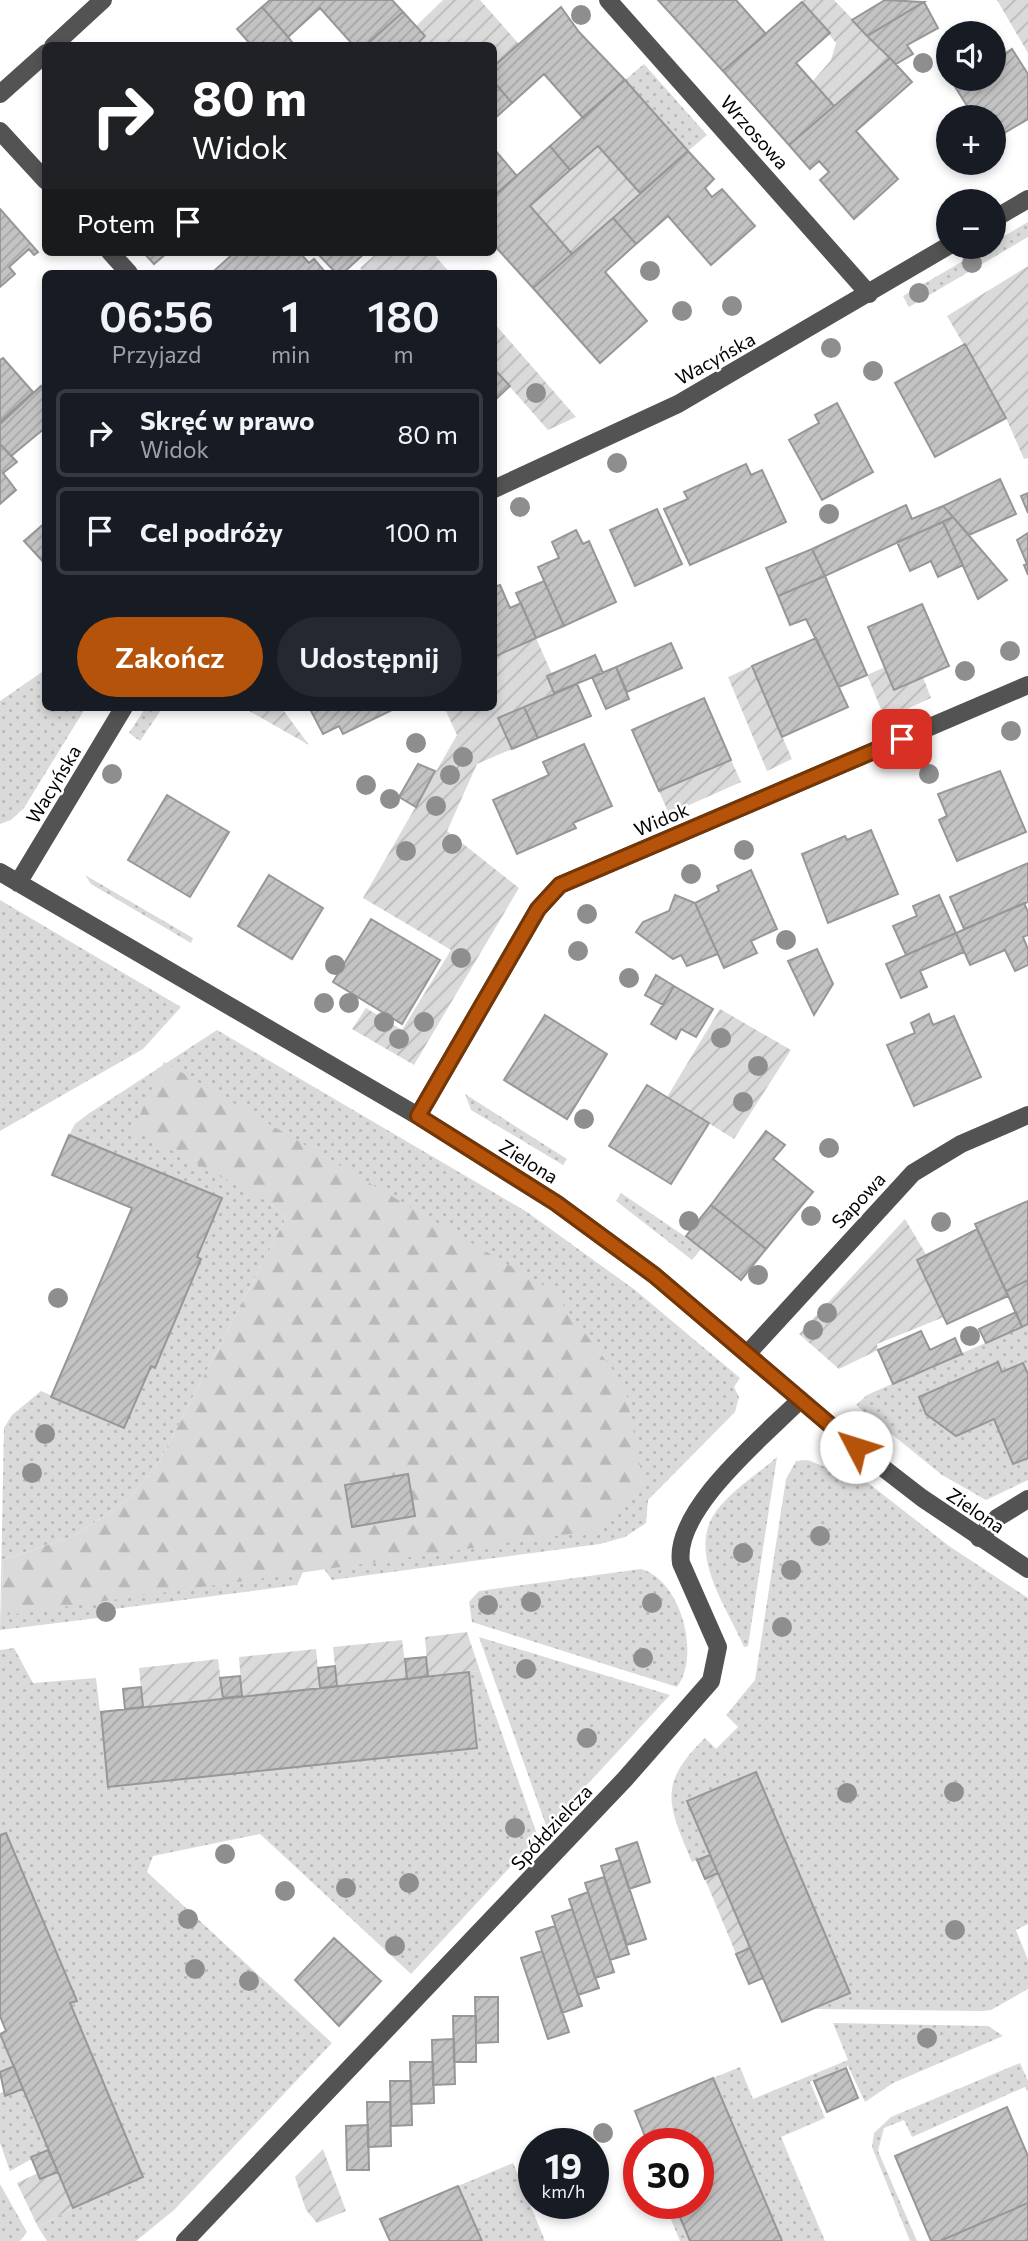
<!DOCTYPE html>
<html lang="pl">
<head>
<meta charset="utf-8">
<style>
  :root { --surface:#171b24; --page:#242831; --text:#f1f3f6; --muted:#9ea1a6; --line:#363941; --accent:#b45309 }
  body { margin:0; font-family:Commissioner,sans-serif; background:var(--page); color:var(--text); height:100vh; display:flex; flex-direction:column; font-size:26px; white-space:nowrap }
  * { box-sizing:border-box; margin:0 }
  p { font-size:23px; color:var(--muted) }
  .icon { flex:none; width:38px; height:38px; fill:none; stroke:currentColor; stroke-width:2; stroke-linecap:round; stroke-linejoin:round }
  .map { position:relative; flex:1; overflow:hidden }
  .side { position:absolute; left:42px; top:270px; width:455px; height:441px; display:flex; flex-direction:column; background:var(--surface); border-radius:10px; box-shadow:0 4px 10px #0003 }
  .side>* { flex:none }
  .hud { position:absolute; left:42px; top:42px; width:455px; height:214px; border-radius:10px; box-shadow:0 4px 10px #0003; background:#202124; color:#fff; overflow:hidden }
  .buttons { position:absolute; left:936px; top:21px; display:grid; gap:14px }
  .buttons a { display:grid; place-items:center; width:70px; height:70px; border-radius:50%; background:var(--surface); box-shadow:0 4px 10px #0003; font-size:35px }
  .speed { position:absolute; left:518px; top:2128px; display:flex; gap:14px; font-size:35px; font-weight:700; text-align:center }
  .speed>* { display:grid; place-content:center; width:91px; height:91px; border-radius:50%; background:var(--surface); box-shadow:0 4px 10px #0003; line-height:1 }
  .speed small { font-size:18px; font-weight:400 }
  .speed .limit { border:10px solid #d22; background:#fff; color:#111 }
  .pin { position:absolute; display:grid; place-items:center; width:60px; height:60px; color:#fff; margin:-30px; border-radius:14px; box-shadow:0 4px 10px #0006 }
  .me { position:absolute; width:77px; margin:-38px; rotate:310deg; stroke-linejoin:round; filter:drop-shadow(0 0 5px #0008) }
  .turn { display:flex; align-items:center; gap:24px; height:147px; padding:0 35px; font-size:32px }
  .turn .icon { width:91px; height:91px; stroke-width:2.5 }
  .turn b { display:block; font-size:49px; line-height:60px }
  .then { display:flex; align-items:center; height:66px; padding:0 35px; background:#0003; gap:14px; font-size:26px }
  .eta { display:flex; justify-content:space-evenly; align-items:center; height:119px; text-align:center }
  .eta b { font-size:42px; font-weight:600; line-height:49px }
  .action { display:flex; gap:14px; margin-top:auto; padding:14px 35px }
  .action a { flex:1; height:80px; border-radius:42px; background:var(--accent); color:#fff; font-size:28px; font-weight:600; line-height:80px; text-align:center }
  .action a+a { background:var(--page); color:var(--text) }
  ul { padding:0; list-style:none }
  li { display:flex; align-items:center; gap:21px; height:88px; margin:0 14px 10px; padding:0 21px; border:4px solid var(--line); border-radius:10px }
  li div { flex:1 }
  li b { display:block; font-size:26px }
  li em { font-style:normal }
  .map>svg:first-child { display:block }
  .grass { fill:url(#grass-dots) }
  .forest { fill:url(#forest-firs) }
  .garden { fill:url(#garden-furrows) }
  .building { fill:url(#building-hatch); stroke:#979797; stroke-width:2 }
  .lines { fill:none; stroke-linecap:round; stroke-linejoin:round }
  .minor { stroke:#535353; stroke-width:18 }
  .tree { fill:#8e8e8e }
  .route-casing { stroke:#753606; stroke-width:18 }
  .route { stroke:#b45309; stroke-width:12 }
  .labels { text-anchor:middle; dominant-baseline:central; stroke-width:5; stroke-linejoin:round; paint-order:stroke }
  .street-label { font-size:19px; fill:#000; stroke:#fff }
</style>
</head>
<body>
<div class="map">
<svg width="1028" height="2241" viewBox="0 0 1028 2241">
  <defs>
    <pattern id="grass-dots" width="8" height="8" patternUnits="userSpaceOnUse" patternTransform="scale(1.75)"><rect width="8" height="8" fill="#dadada"/><path d="M2 2h.1M6 6h.1" fill="none" stroke="#b9b9b9" stroke-width="1.8" stroke-linecap="round"/></pattern>
    <pattern id="forest-firs" width="22" height="20" patternUnits="userSpaceOnUse" patternTransform="scale(1.75)"><rect width="22" height="20" fill="#dadada"/><path d="M5 1l3.5 6h-7zM16 11l3.5 6h-7z" fill="#b9b9b9"/></pattern>
    <pattern id="garden-furrows" width="10" height="10" patternUnits="userSpaceOnUse" patternTransform="scale(1.75)"><rect width="10" height="10" fill="#dadada"/><path d="M-1 1l2-2M0 10L10 0M9 11l2-2" fill="none" stroke="#b9b9b9"/></pattern>
    <pattern id="building-hatch" width="6" height="6" patternUnits="userSpaceOnUse" patternTransform="scale(1.75)"><rect width="6" height="6" fill="#c3c3c3"/><path d="M-1 1l2-2M0 6l6-6M5 7l2-2" fill="none" stroke="#a6a6a6"/></pattern>
  </defs>
  <rect width="100%" height="100%" fill="#fff"/>
  <!-- grass -->
  <path class="grass" d="M644,64L707,135L688,151L625,80Z
    M1028,222V237L909,307L903,296L987,247H994V242Z
    M45,670L46,707H86L24,808L11,820L0,824V701Z
    M146,707H163L140,741L129,733Z
    M85,875L193,938L191,943L91,884Z
    M0,900L181,1007L143,1049L0,1131Z
    M217,1030L527,1212L635,1290L740,1378L734,1387L739,1397L735,1412L648,1500L646,1523L625,1537L600,1544L332,1580L324,1569L426,1554L644,1486L270,1203L286,1218L159,1462L130,1498L74,1536L3,1560L1,1615L303,1572L297,1585L114,1609V1616L0,1630L4,1428L12,1415L41,1391L124,1427L151,1366L155,1367L201,1259L197,1257L222,1198L69,1135L75,1124L88,1114Z
    M465,1094L567,1159L563,1165L471,1110Z
    M621,1193L702,1248L692,1260L616,1201Z
    M1028,1324V1374L1002,1372L997,1362L919,1397L926,1414L956,1436L994,1419L1013,1464L1028,1458V1480L986,1500L942,1475L856,1405L867,1395Z
    M777,1457L748,1646L744,1647C728,1609 689,1557 713,1516C727,1493 757,1475 777,1457Z
    M808,1460L830,1469L849,1468L949,1546L1028,1598V1924L1016,1930L1028,1960V1989L991,2010L982,2011L813,2009L850,1993L756,1773L688,1801L710,1855L692,1862C669,1806 656,1785 705,1738L716,1749L738,1727L726,1715L755,1680L786,1479L796,1461Z
    M641,1569C681,1580 701,1655 677,1687L472,1622L469,1602L479,1591Z
    M479,1637L670,1695L547,1828Z
    M14,1648L33,1683L96,1678L109,1787L476,1748L469,1672L480,1671L538,1837L411,1974L260,1834L153,1856L147,1872L332,2043L174,2210L136,2241H47L38,2227L73,2208L143,2177L70,2003L77,2000L7,1833L0,1835V1650Z
    M833,2023L988,2026L1003,2036L893,2083L865,2102L848,2066L810,2082L825,2118L781,2137L825,2241H782L713,2078L740,2067L753,2099L848,2060Z
    M0,2034L14,2066L0,2072Z
    M1020,2063L1028,2081V2092L1025,2087L912,2137L904,2120L884,2128L878,2151L917,2241H910L872,2147L874,2133L891,2117Z
    M23,2089L48,2150L10,2171L0,2143V2093L3,2092L5,2096Z
    M513,2163L545,2241H482L458,2186Z
    M0,2184L27,2232L20,2241H0Z
    M664,2203H674L690,2241H680Z"/>
  <!-- forest -->
  <path class="forest" d="M164,1062L553,1291L625,1386L644,1487L597,1530L1,1616L3,1560L74,1536L130,1498L159,1462L286,1218L270,1203L133,1130Z"/>
  <!-- garden -->
  <path class="garden" d="M443,0H480L519,44L494,66V46L420,45L416,26Z
    M804,0H834L890,58L834,106L813,81L831,60L836,43L802,2Z
    M997,0H1028V53Z
    M598,146L640,193L572,254L530,206Z
    M378,252H432L450,273H365L360,268Z
    M1028,266V458L1024,459L1006,418L947,316Z
    M494,323L576,417L548,430L494,369Z
    M536,638L552,674L547,676L554,693L498,718L512,749L477,764L447,831L519,888L414,1065L352,1029L366,1008L402,1030L451,950L363,898L457,735L444,707H494V657Z
    M752,666L792,759L767,771L728,677Z
    M885,667L923,677L931,698L885,719L867,675Z
    M242,707H281L309,745Z
    M731,760L741,782L669,814L659,791Z
    M720,1009L791,1050L734,1139L667,1097Z
    M905,1219L927,1256L917,1261L944,1317L877,1344L878,1350L839,1369L799,1334Z
    M467,1632L480,1671L428,1676L425,1637Z
    M402,1640L407,1679L337,1686L333,1647Z
    M316,1649L320,1688L242,1696L239,1657Z
    M218,1659L223,1698L143,1707L139,1668Z
    M718,1873L750,1948L736,1954L705,1879Z
    M323,2149L346,2211L317,2223L306,2210L295,2177Z
    M58,2172L73,2208L38,2227L17,2183L38,2173L40,2179Z"/>
  <!-- building -->
  <path class="building" d="M270,0H392L403,12L365,46H354L320,8L288,37L262,7Z
    M658,0H736L766,34L723,71Z
    M885,0L924,2L867,36L852,20Z
    M802,2L830,33L796,63L834,106L789,145L723,71Z
    M924,2L938,28L907,45L913,54L896,64L867,36Z
    M262,7L288,37L295,46H252L237,29Z
    M561,7L579,32L625,80L583,118L544,74L512,103L494,82V66Z
    M403,12L425,36L418,43L420,46H365Z
    M1012,49L1028,74V119L994,139V117H974L954,85L964,79H994V54L997,59Z
    M890,58L912,82L856,131L898,179L854,219L820,180L829,172L819,161L810,169L789,145Z
    M625,80L688,151L640,193L598,146L570,170L550,146Z
    M494,82L512,103L494,119Z
    M550,146L570,170L530,206L572,254L533,288L494,245V196Z
    M494,149L517,176L494,196Z
    M688,151L714,179L705,188L712,197L722,189L755,226L711,265L668,216L636,244L613,218Z
    M0,209L38,252L34,255L29,249L9,267L15,274L0,287Z
    M613,218L636,244L605,272L647,321L600,363L533,288Z
    M143,252H168L154,264Z
    M235,252H299L309,263L314,259L326,273H218L215,270Z
    M316,252H366L343,273H336Z
    M965,344L1006,418L935,457L895,383Z
    M3,358L33,392L0,422V360Z
    M494,369L510,386L494,401Z
    M41,386L46,391V427L11,456L0,444V424Z
    M837,403L873,472L822,500L789,440L819,423L815,415Z
    M0,444L17,462L3,473L16,490L0,504Z
    M746,464L751,475L762,470L786,522L690,565L664,509L688,499L684,492Z
    M1000,479L1016,514L969,535L943,506Z
    M1028,493V513L1021,496Z
    M906,505L912,519L943,506L953,517L825,576L812,549Z
    M657,509L682,564L635,586L610,530Z
    M953,517L1007,580L978,599L943,522Z
    M46,522V565L24,541Z
    M943,522L963,565L938,577L931,561L910,571L897,542Z
    M576,530L583,544L589,541L616,602L564,626L538,567L559,558L552,542Z
    M1028,533V575L1024,565L1027,564L1017,540Z
    M812,549L825,576L778,596L766,568Z
    M825,576L867,675L839,687L806,619L790,625L778,596Z
    M544,581L564,626L536,638L516,593Z
    M500,585L510,608L521,603L536,638L494,657V587Z
    M922,604L949,666L894,690L868,627Z
    M816,638L848,707L782,737L752,666Z
    M671,643L682,668L627,692L616,667Z
    M595,655L603,673L554,693L547,676Z
    M616,667L629,699L606,709L592,677Z
    M577,684L591,716L538,738L524,707Z
    M704,698L731,760L659,791L632,730Z
    M309,707H398L343,734L339,726L323,734Z
    M524,707L538,738L512,749L498,718Z
    M584,744L612,806L573,823L576,828L517,854L493,800L549,775L543,762Z
    M418,764L435,771L416,807L399,797Z
    M1000,771L1026,832L957,861L939,820L947,816L938,794Z
    M167,795L229,832L190,897L128,860Z
    M871,830L898,894L828,923L802,854L845,836L847,840Z
    M1028,863V902L964,929L950,897Z
    M751,870L777,929L751,941L757,953L724,968L695,903L719,891L717,886Z
    M269,875L323,908L292,959L238,926Z
    M675,895L695,903L718,954L687,966L681,955L673,959L636,932L643,922L669,911Z
    M939,895L956,933L906,955L893,926L917,916L913,906Z
    M1024,903L1028,912V935L1023,937L1028,949V965L1015,971L1005,950L970,965L956,933Z
    M371,919L440,960L402,1024L333,982Z
    M956,933L964,952L920,971L927,987L901,998L886,964Z
    M817,949L833,984L814,1015L788,961Z
    M656,975L674,986L663,1005L645,995Z
    M674,986L713,1009L696,1037L681,1029L676,1039L651,1024Z
    M929,1014L933,1025L954,1016L981,1077L914,1106L887,1045L915,1033L911,1023Z
    M545,1015L607,1054L567,1119L504,1080Z
    M647,1085L709,1123L671,1184L609,1146Z
    M766,1131L785,1145L773,1159L813,1192L766,1249L711,1205Z
    M69,1135L222,1198L197,1257L201,1259L155,1368L151,1366L124,1428L51,1397L132,1208L52,1175Z
    M1028,1201V1280L1006,1291L975,1224Z
    M711,1205L766,1249L741,1280L686,1236Z
    M977,1229L1008,1296L947,1324L917,1260Z
    M1028,1280V1324L1022,1327L1006,1291Z
    M1016,1312L1022,1327L986,1343L979,1329Z
    M921,1331L930,1350L955,1338L962,1354L893,1384L878,1350Z
    M998,1362L1002,1372L1023,1363L1028,1374V1458L1013,1464L994,1419L956,1436L926,1414L919,1397Z
    M408,1474L415,1516L352,1527L345,1485Z
    M426,1657L428,1676L407,1679L405,1659Z
    M335,1666L337,1686L320,1688L318,1668Z
    M469,1672L477,1748L108,1787L101,1712Z
    M240,1676L242,1696L223,1698L220,1678Z
    M141,1687L143,1707L125,1709L123,1689Z
    M756,1772L850,1993L782,2022L687,1801Z
    M6,1833L77,2001L70,2003L143,2177L73,2208L0,2034L6,2031L0,2016V1835Z
    M637,1842L650,1882L629,1889L616,1849Z
    M710,1855L718,1873L705,1879L697,1860Z
    M620,1860L646,1939L627,1945L601,1866Z
    M604,1877L629,1954L610,1960L585,1883Z
    M588,1892L614,1972L595,1978L569,1899Z
    M572,1909L599,1988L578,1995L552,1916Z
    M555,1926L582,2006L562,2013L536,1932Z
    M334,1938L381,1981L339,2026L295,1980Z
    M750,1948L763,1978L749,1984L736,1954Z
    M542,1951L569,2032L548,2039L521,1958Z
    M475,1997H498V2042L476,2043Z
    M453,2016H476V2062H454Z
    M454,2039L455,2084L433,2085L432,2040Z
    M410,2062H433L434,2103L411,2104Z
    M14,2066L23,2089L5,2096L0,2072Z
    M846,2068L858,2098L827,2112L814,2081Z
    M713,2078L782,2241H690L674,2203H698V2144H648L635,2111Z
    M390,2081H411L412,2125L391,2126Z
    M367,2102H390L391,2146L368,2147Z
    M1007,2107L1028,2156V2203L940,2241H931L895,2156Z
    M368,2125L369,2170H347L346,2126Z
    M48,2150L58,2172L40,2179L31,2157Z
    M458,2186L482,2241H390L380,2219Z
    M1028,2203V2241H940Z"/>
  <g class="lines">
    <!-- minor -->
    <path class="minor" d="M608,0L869,294
      M53,46L103,0
      M0,94L46,53
      M0,131L46,181
      M994,219L1028,199
      M110,252L129,273
      M494,489L678,404L948,246
      M0,872L418,1116L556,1203L654,1275L856,1447L922,1498L1028,1569
      M18,883L124,707
      M418,1116L538,909L560,885L1028,685
      M748,1353L913,1173L961,1144L1028,1115
      M979,1538L997,1518L1028,1499
      M185,2241L625,1779L711,1681L718,1647L681,1563C673,1510 763,1437 800,1400"/>
  </g>
  <!-- trees -->
  <g class="tree">
    <circle cx="581" cy="15" r="10"/>
    <circle cx="923" cy="63" r="10"/>
    <circle cx="972" cy="263" r="10"/>
    <circle cx="650" cy="271" r="10"/>
    <circle cx="919" cy="293" r="10"/>
    <circle cx="732" cy="306" r="10"/>
    <circle cx="682" cy="311" r="10"/>
    <circle cx="831" cy="348" r="10"/>
    <circle cx="873" cy="371" r="10"/>
    <circle cx="536" cy="393" r="10"/>
    <circle cx="617" cy="463" r="10"/>
    <circle cx="520" cy="507" r="10"/>
    <circle cx="829" cy="514" r="10"/>
    <circle cx="1010" cy="651" r="10"/>
    <circle cx="965" cy="671" r="10"/>
    <circle cx="1011" cy="731" r="10"/>
    <circle cx="416" cy="743" r="10"/>
    <circle cx="463" cy="757" r="10"/>
    <circle cx="112" cy="774" r="10"/>
    <circle cx="929" cy="774" r="10"/>
    <circle cx="450" cy="775" r="10"/>
    <circle cx="366" cy="785" r="10"/>
    <circle cx="390" cy="799" r="10"/>
    <circle cx="436" cy="806" r="10"/>
    <circle cx="452" cy="844" r="10"/>
    <circle cx="744" cy="850" r="10"/>
    <circle cx="406" cy="851" r="10"/>
    <circle cx="691" cy="874" r="10"/>
    <circle cx="587" cy="914" r="10"/>
    <circle cx="786" cy="940" r="10"/>
    <circle cx="578" cy="951" r="10"/>
    <circle cx="461" cy="958" r="10"/>
    <circle cx="335" cy="965" r="10"/>
    <circle cx="629" cy="978" r="10"/>
    <circle cx="324" cy="1003" r="10"/>
    <circle cx="349" cy="1003" r="10"/>
    <circle cx="384" cy="1022" r="10"/>
    <circle cx="424" cy="1022" r="10"/>
    <circle cx="721" cy="1038" r="10"/>
    <circle cx="399" cy="1039" r="10"/>
    <circle cx="758" cy="1066" r="10"/>
    <circle cx="743" cy="1102" r="10"/>
    <circle cx="584" cy="1119" r="10"/>
    <circle cx="829" cy="1148" r="10"/>
    <circle cx="811" cy="1216" r="10"/>
    <circle cx="689" cy="1221" r="10"/>
    <circle cx="941" cy="1222" r="10"/>
    <circle cx="758" cy="1275" r="10"/>
    <circle cx="58" cy="1298" r="10"/>
    <circle cx="827" cy="1313" r="10"/>
    <circle cx="813" cy="1330" r="10"/>
    <circle cx="970" cy="1336" r="10"/>
    <circle cx="45" cy="1434" r="10"/>
    <circle cx="32" cy="1473" r="10"/>
    <circle cx="820" cy="1536" r="10"/>
    <circle cx="743" cy="1553" r="10"/>
    <circle cx="791" cy="1570" r="10"/>
    <circle cx="531" cy="1602" r="10"/>
    <circle cx="652" cy="1603" r="10"/>
    <circle cx="488" cy="1605" r="10"/>
    <circle cx="106" cy="1612" r="10"/>
    <circle cx="782" cy="1627" r="10"/>
    <circle cx="643" cy="1658" r="10"/>
    <circle cx="526" cy="1669" r="10"/>
    <circle cx="587" cy="1738" r="10"/>
    <circle cx="954" cy="1792" r="10"/>
    <circle cx="847" cy="1793" r="10"/>
    <circle cx="515" cy="1828" r="10"/>
    <circle cx="225" cy="1854" r="10"/>
    <circle cx="409" cy="1883" r="10"/>
    <circle cx="346" cy="1888" r="10"/>
    <circle cx="285" cy="1891" r="10"/>
    <circle cx="188" cy="1919" r="10"/>
    <circle cx="955" cy="1930" r="10"/>
    <circle cx="395" cy="1946" r="10"/>
    <circle cx="195" cy="1969" r="10"/>
    <circle cx="249" cy="1981" r="10"/>
    <circle cx="927" cy="2038" r="10"/>
    <circle cx="603" cy="2133" r="10"/>
  </g>
  <g class="lines">
    <defs>
      <path id="route" d="M856,1447L654,1275L556,1203L418,1116L538,909L560,885L902,739"/>
    </defs>
    <!-- route casing -->
    <use href="#route" class="route-casing"/>
    <!-- route -->
    <use href="#route" class="route"/>
  </g>
  <g class="labels">
    <!-- street labels -->
    <g class="street-label">
      <text transform="translate(755 132) rotate(48)">Wrzosowa</text>
      <text transform="translate(715 358) rotate(-29)">Wacyńska</text>
      <text transform="translate(53 784) rotate(-59)">Wacyńska</text>
      <text transform="translate(661 819) rotate(-23)">Widok</text>
      <text transform="translate(529 1161) rotate(32)">Zielona</text>
      <text transform="translate(858 1200) rotate(-47)">Sapowa</text>
      <text transform="translate(976 1510) rotate(34)">Zielona</text>
      <text transform="translate(551 1827) rotate(-47)">Spółdzielcza</text>
    </g>
  </g>
</svg>
<div class="buttons">
<a><svg class="icon" aria-label="sound" viewBox="0 0 24 24"><path d="M4 9h4l5-4v14l-5-4H4zM17 9q2 3 0 6"/></svg></a>
<a>+</a>
<a>−</a>
</div>
<div class="speed"><div>19<small>km/h</small></div><div class="limit">30</div></div>
<div class="pin" style="left:902px;top:739px;background:#d93025"><svg class="icon" aria-label="arrive" viewBox="0 0 24 24"><path d="M6 21V4h12l-3 4 3 4H6"/></svg></div>
<svg class="me" style="left:856px;top:1447px" viewBox="-20 -20 40 40"><circle r="19" fill="#fff"/><path d="M0-13L10 11 0 6-10 11z" fill="#b45309"/></svg>
<div class="hud">
<div class="turn"><svg class="icon" aria-label="right" viewBox="0 0 24 24"><path d="M7 20v-9h11M14 6l5 5-5 5"/></svg><div><b>80 m</b>Widok</div></div>
<div class="then">Potem<svg class="icon" aria-label="arrive" viewBox="0 0 24 24"><path d="M6 21V4h12l-3 4 3 4H6"/></svg></div>
</div>
<section class="side">
<div class="eta">
<div><b>06:56</b><p>Przyjazd</p></div>
<div><b>1</b><p>min</p></div>
<div><b>180</b><p>m</p></div>
</div>
<ul>
<li><svg class="icon" aria-label="right" viewBox="0 0 24 24"><path d="M7 20v-9h11M14 6l5 5-5 5"/></svg><div><b>Skręć w prawo</b><p>Widok</p></div><em>80 m</em></li>
<li><svg class="icon" aria-label="arrive" viewBox="0 0 24 24"><path d="M6 21V4h12l-3 4 3 4H6"/></svg><div><b>Cel podróży</b></div><em>100 m</em></li>
</ul>
<div class="action"><a>Zakończ</a><a>Udostępnij</a></div>
</section>
</div>
</body>
</html>
